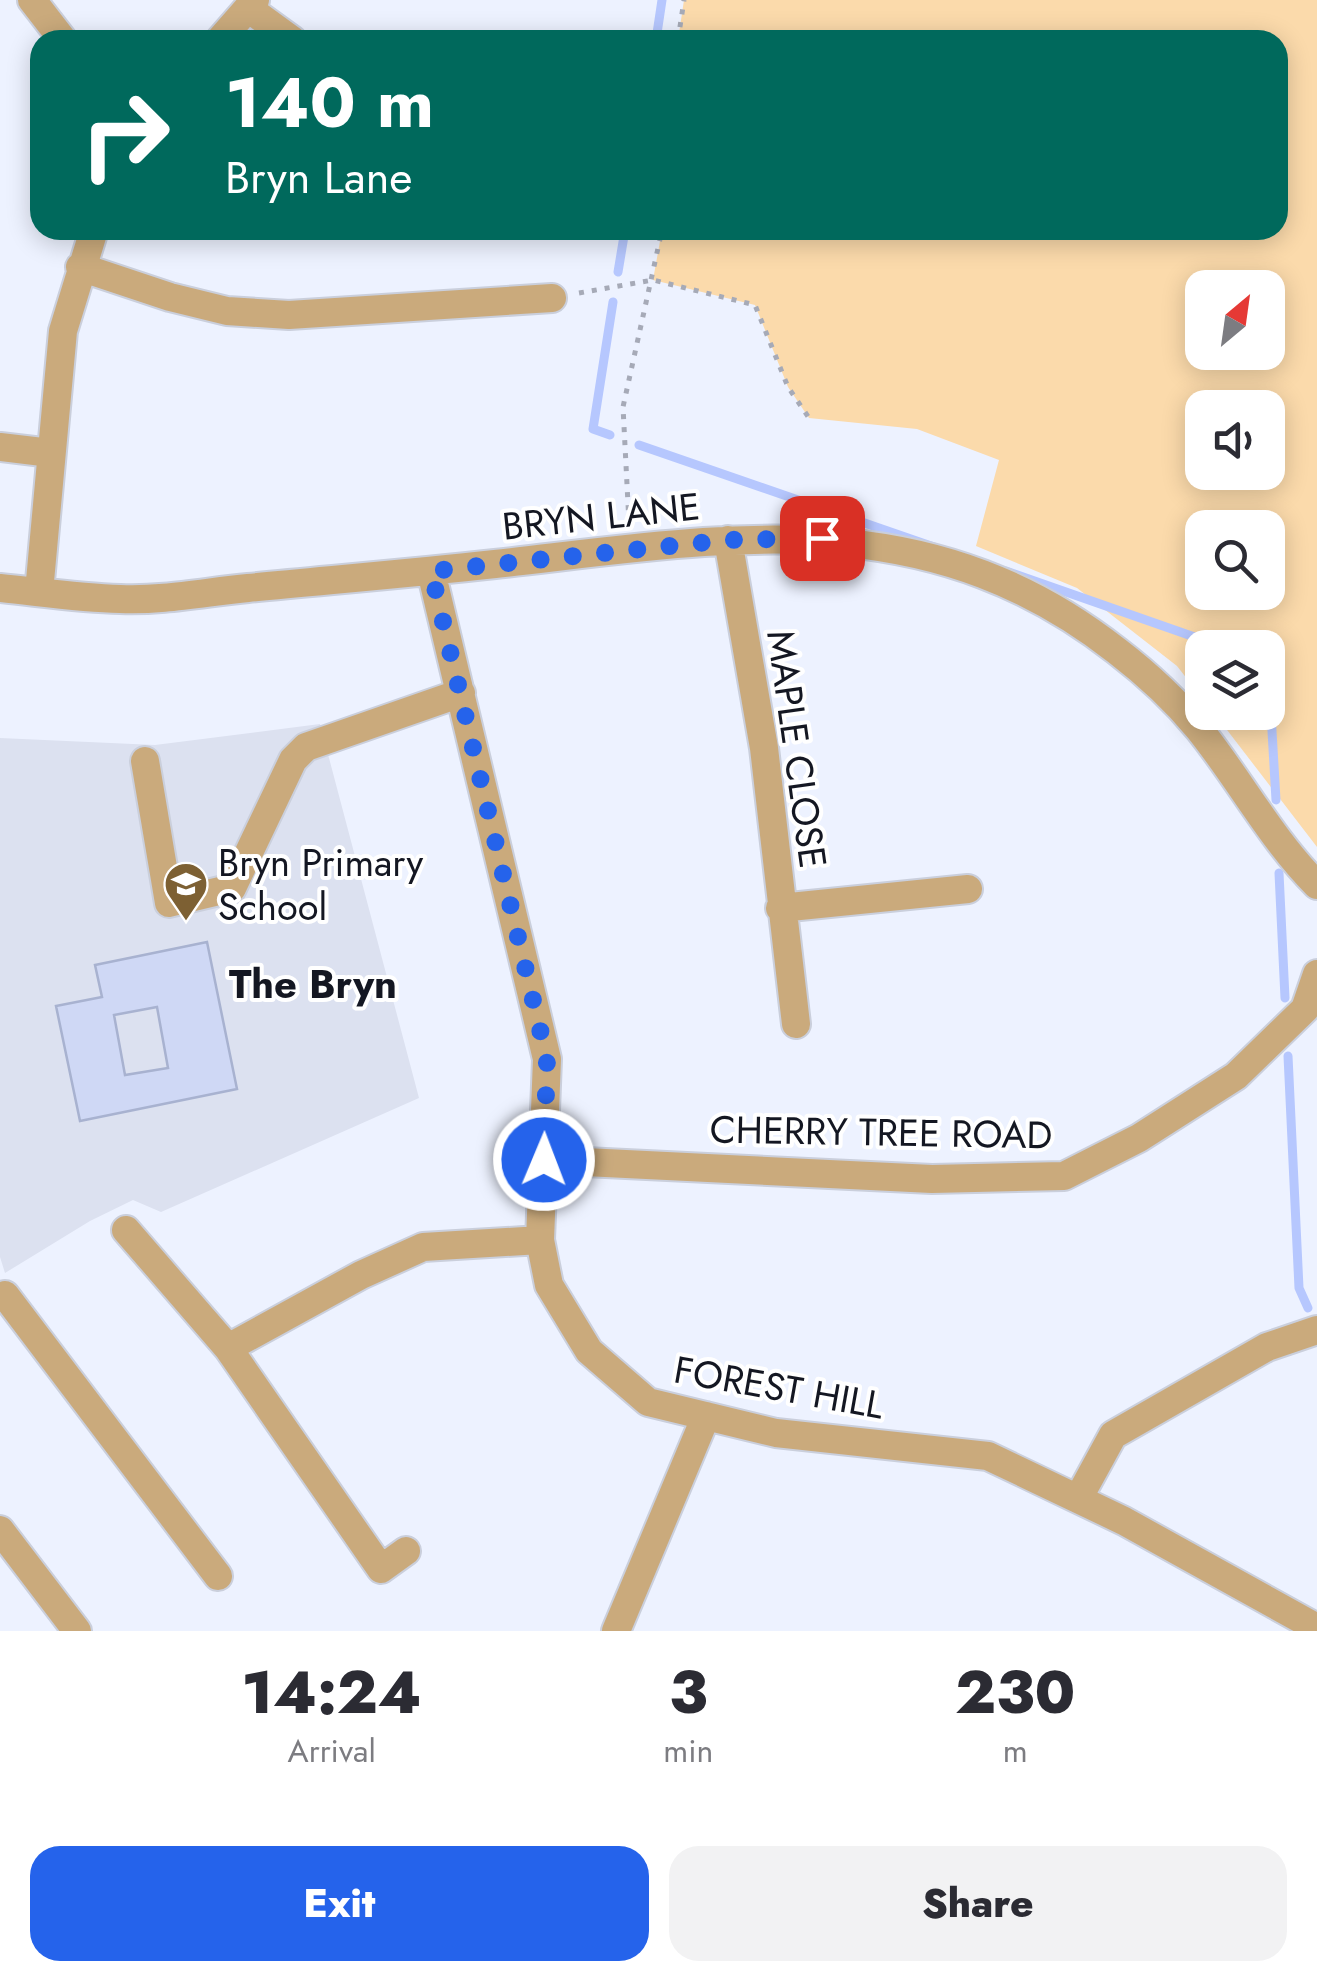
<!DOCTYPE html>
<html lang="en">
<head>
<meta charset="utf-8">
<style>
  :root { --surface:#fff; --page:#f2f2f3; --text:#2b2b33; --muted:#7c7c81; --accent:#2563eb }
  body { margin:0; font-family:Jost,sans-serif; background:var(--page); color:var(--text); height:100vh; display:flex; flex-direction:column; font-size:38px; white-space:nowrap }
  * { box-sizing:border-box; margin:0 }
  p { font-size:32px; color:var(--muted) }
  .icon { flex:none; width:55px; height:55px; fill:none; stroke:currentColor; stroke-width:2; stroke-linecap:round; stroke-linejoin:round }
  .map { position:relative; height:1631px; overflow:hidden }
  .sheet { display:flex; flex-direction:column; background:var(--surface); flex:1 }
  .sheet>* { flex:none }
  .top-card { position:absolute; left:30px; top:30px; width:1258px; height:210px; border-radius:30px; box-shadow:0 5px 25px #0003; background:#00695c; color:#fff; overflow:hidden }
  .needle { width:65px; rotate:29deg }
  .buttons { position:absolute; left:1185px; top:270px; display:grid; gap:20px }
  .buttons a { display:grid; place-items:center; width:100px; height:100px; border-radius:20px; background:var(--surface); box-shadow:0 5px 25px #0003; font-size:50px }
  .pin { position:absolute; display:grid; place-items:center; width:85px; height:85px; color:#fff; margin:-42px; border-radius:20px; box-shadow:0 5px 15px #0006 }
  .me { position:absolute; width:110px; margin:-55px; rotate:1deg; stroke-linejoin:round; filter:drop-shadow(0 0 8px #0008) }
  .turn { display:flex; align-items:center; gap:35px; height:210px; padding:0 30px; font-size:45px }
  .turn .icon { width:130px; height:130px; stroke-width:2.5 }
  .turn b { display:block; font-size:70px; line-height:85px }
  .eta { display:flex; justify-content:space-evenly; align-items:center; height:170px; text-align:center }
  .eta b { font-size:60px; font-weight:800; line-height:70px }
  .primary-button { display:flex; gap:20px; margin-top:auto; padding:20px 30px }
  .primary-button a { flex:1; height:115px; border-radius:30px; background:var(--accent); color:#fff; font-size:40px; font-weight:800; line-height:115px; text-align:center }
  .primary-button a+a { background:var(--page); color:var(--text) }
  .map>svg:first-child { display:block }
  .built { fill:#dce1f0 }
  .green { fill:#fbdaab; fill-rule:evenodd }
  .lines { fill:none; stroke-linecap:round; stroke-linejoin:round }
  .stream { stroke:#b6c7fe; stroke-width:9 }
  .building { fill:#cfd8f5; stroke:#a8b2d0; stroke-width:2.5; fill-rule:evenodd }
  .minor-casing { stroke:#cacfdc; stroke-width:32 }
  .path { stroke:#a6aab7; stroke-width:5; stroke-dasharray:5 8; stroke-linecap:butt }
  .minor { stroke:#caaa7c; stroke-width:28 }
  .route { stroke:#2563eb; stroke-width:18; stroke-dasharray:0 32.4 }
  .labels { text-anchor:middle; dominant-baseline:central; stroke-width:8; stroke-linejoin:round; paint-order:stroke }
  .street-label { font-size:38px; fill:#141722; stroke:#fff }
  .poi-label { font-size:38px; fill:#141722; stroke:#fff; text-anchor:start }
  .neighbourhood-label { font-size:40px; font-weight:bold; fill:#141722; stroke:#fff }
</style>
</head>
<body>
<div class="map">
<svg width="1317" height="1631" viewBox="0 0 1317 1631">
  <rect width="100%" height="100%" fill="#edf2ff"/>
  <!-- built -->
  <path class="built" d="M320,724L419,1098L161,1212L133,1200L90,1221L5,1273L0,1257V738L155,745Z"/>
  <!-- green -->
  <path class="green" d="M684,0H1317V847L1214,713L1268,712V648H1202V698L1177,666L1077,588L976,546L999,460L917,429L809,418L788,387L755,305L653,280L662,230H1278V40H678ZM1202,288H1268V352H1202ZM1202,408H1268V472H1202ZM1202,528H1268V592H1202Z"/>
  <g class="lines">
    <!-- stream -->
    <path class="stream" d="M656,40L662,0
      M618,272L625,230
      M610,435L593,429L613,302
      M639,445L934,547
      M1006,571L1226,648
      M1268,662L1276,800
      M1279,873L1285,998
      M1288,1056L1299,1288L1308,1308"/>
  </g>
  <!-- building -->
  <path class="building" d="M207,942L237,1089L80,1121L56,1006L102,997L95,965ZM157,1007L168,1068L125,1075L114,1015Z"/>
  <g class="lines">
    <defs>
      <path id="minor" d="M32,0L63,40
        M248,8L292,40
        M220,40L255,0
        M80,267L170,297L227,311L289,315L552,298
        M0,447L51,453
        M728,540L764,748L796,1024
        M431,571L547,1059L540,1240L549,1285L589,1351L648,1402L776,1433L988,1456L1124,1521L1317,1628
        M0,588C40,592 80,598 120,599C162,601 206,592 248,588C330,580 413,573 495,564C722,539 922,498 1117,651C1147,674 1175,700 1199,729C1240,780 1271,839 1317,885
        M39,592L63,331L94,230
        M145,761L169,903L232,888L293,760L306,747L461,693
        M780,908L968,889
        M544,1160L932,1179L1064,1176L1139,1138L1236,1076L1305,1009L1317,974
        M126,1230L228,1348L381,1569L406,1551
        M0,1297L5,1295L218,1576
        M228,1348L361,1275L423,1247L540,1240
        M1078,1499L1113,1435L1267,1347L1317,1330
        M0,1530L77,1631
        M616,1631L706,1416"/>
    </defs>
    <!-- minor casing -->
    <use href="#minor" class="minor-casing"/>
    <!-- path -->
    <path class="path" d="M678,40L684,0
      M579,293L653,280L755,305L788,387L809,418
      M629,523L623,407L662,230"/>
    <!-- minor -->
    <use href="#minor" class="minor"/>
  </g>
  <g class="lines">
    <!-- route -->
    <path class="route" d="M544,1160L547,1059L431,571L728,540L822,538"/>
  </g>
  <!-- icons -->
  <defs>
    <symbol id="school-pin" viewBox="-11 -11 22 30"><path d="M0 17L-7.5 6A9.5 9.5 0 1 1 7.5 6Z" fill="#7d6033" stroke="#fff"/><path d="M0-5L7-2L0 1L-7-2ZM-4 1L0 2.5L4 1V4Q0 6-4 4Z" fill="#fff"/></symbol>
  </defs>
  <g fill-rule="evenodd">
    <use href="#school-pin" x="161" y="859" width="50" height="68"/>
  </g>
  <g class="labels">
    <!-- street labels -->
    <g class="street-label">
      <text transform="translate(601 516) rotate(-6)">BRYN LANE</text>
      <text transform="translate(797 749) rotate(82)">MAPLE CLOSE</text>
      <text transform="translate(881 1132) rotate(1)">CHERRY TREE ROAD</text>
      <text transform="translate(779 1387) rotate(10)">FOREST HILL</text>
    </g>
    <!-- poi labels -->
    <g class="poi-label">
      <text x="218" y="862">Bryn Primary<tspan x="218" dy="44">School</tspan></text>
    </g>
    <!-- neighbourhood labels -->
    <g class="neighbourhood-label">
      <text x="313" y="984">The Bryn</text>
    </g>
  </g>
</svg>
<div class="buttons">
<a><svg class="needle" viewBox="-14 -14 28 28"><path d="M0-13l5 13h-10z" fill="#e53935"/><path d="M0 13l5-13h-10z" fill="#7c7c81"/></svg></a>
<a><svg class="icon" aria-label="sound" viewBox="0 0 24 24"><path d="M4 9h4l5-4v14l-5-4H4zM17 9q2 3 0 6"/></svg></a>
<a><svg class="icon" aria-label="search" viewBox="0 0 24 24"><circle cx="10" cy="10" r="6"/><path d="M15 15l6 6"/></svg></a>
<a><svg class="icon" aria-label="layers" viewBox="0 0 24 24"><path d="M12 4l9 5-9 5-9-5zM3 14l9 5 9-5"/></svg></a>
</div>
<div class="pin" style="left:822px;top:538px;background:#d93025"><svg class="icon" aria-label="arrive" viewBox="0 0 24 24"><path d="M6 21V4h12l-3 4 3 4H6"/></svg></div>
<svg class="me" style="left:544px;top:1160px" viewBox="-20 -20 40 40"><circle r="17" fill="#2563eb" stroke="#fff" stroke-width="3"/><path d="M0-11L8 9 0 5-8 9z" fill="#fff"/></svg>
<div class="top-card">
<div class="turn"><svg class="icon" aria-label="right" viewBox="0 0 24 24"><path d="M7 20v-9h11M14 6l5 5-5 5"/></svg><div><b>140 m</b>Bryn Lane</div></div>
</div>
</div>
<section class="sheet">
<div class="eta">
<div><b>14:24</b><p>Arrival</p></div>
<div><b>3</b><p>min</p></div>
<div><b>230</b><p>m</p></div>
</div>
<div class="primary-button"><a>Exit</a><a>Share</a></div>
</section>
</body>
</html>
